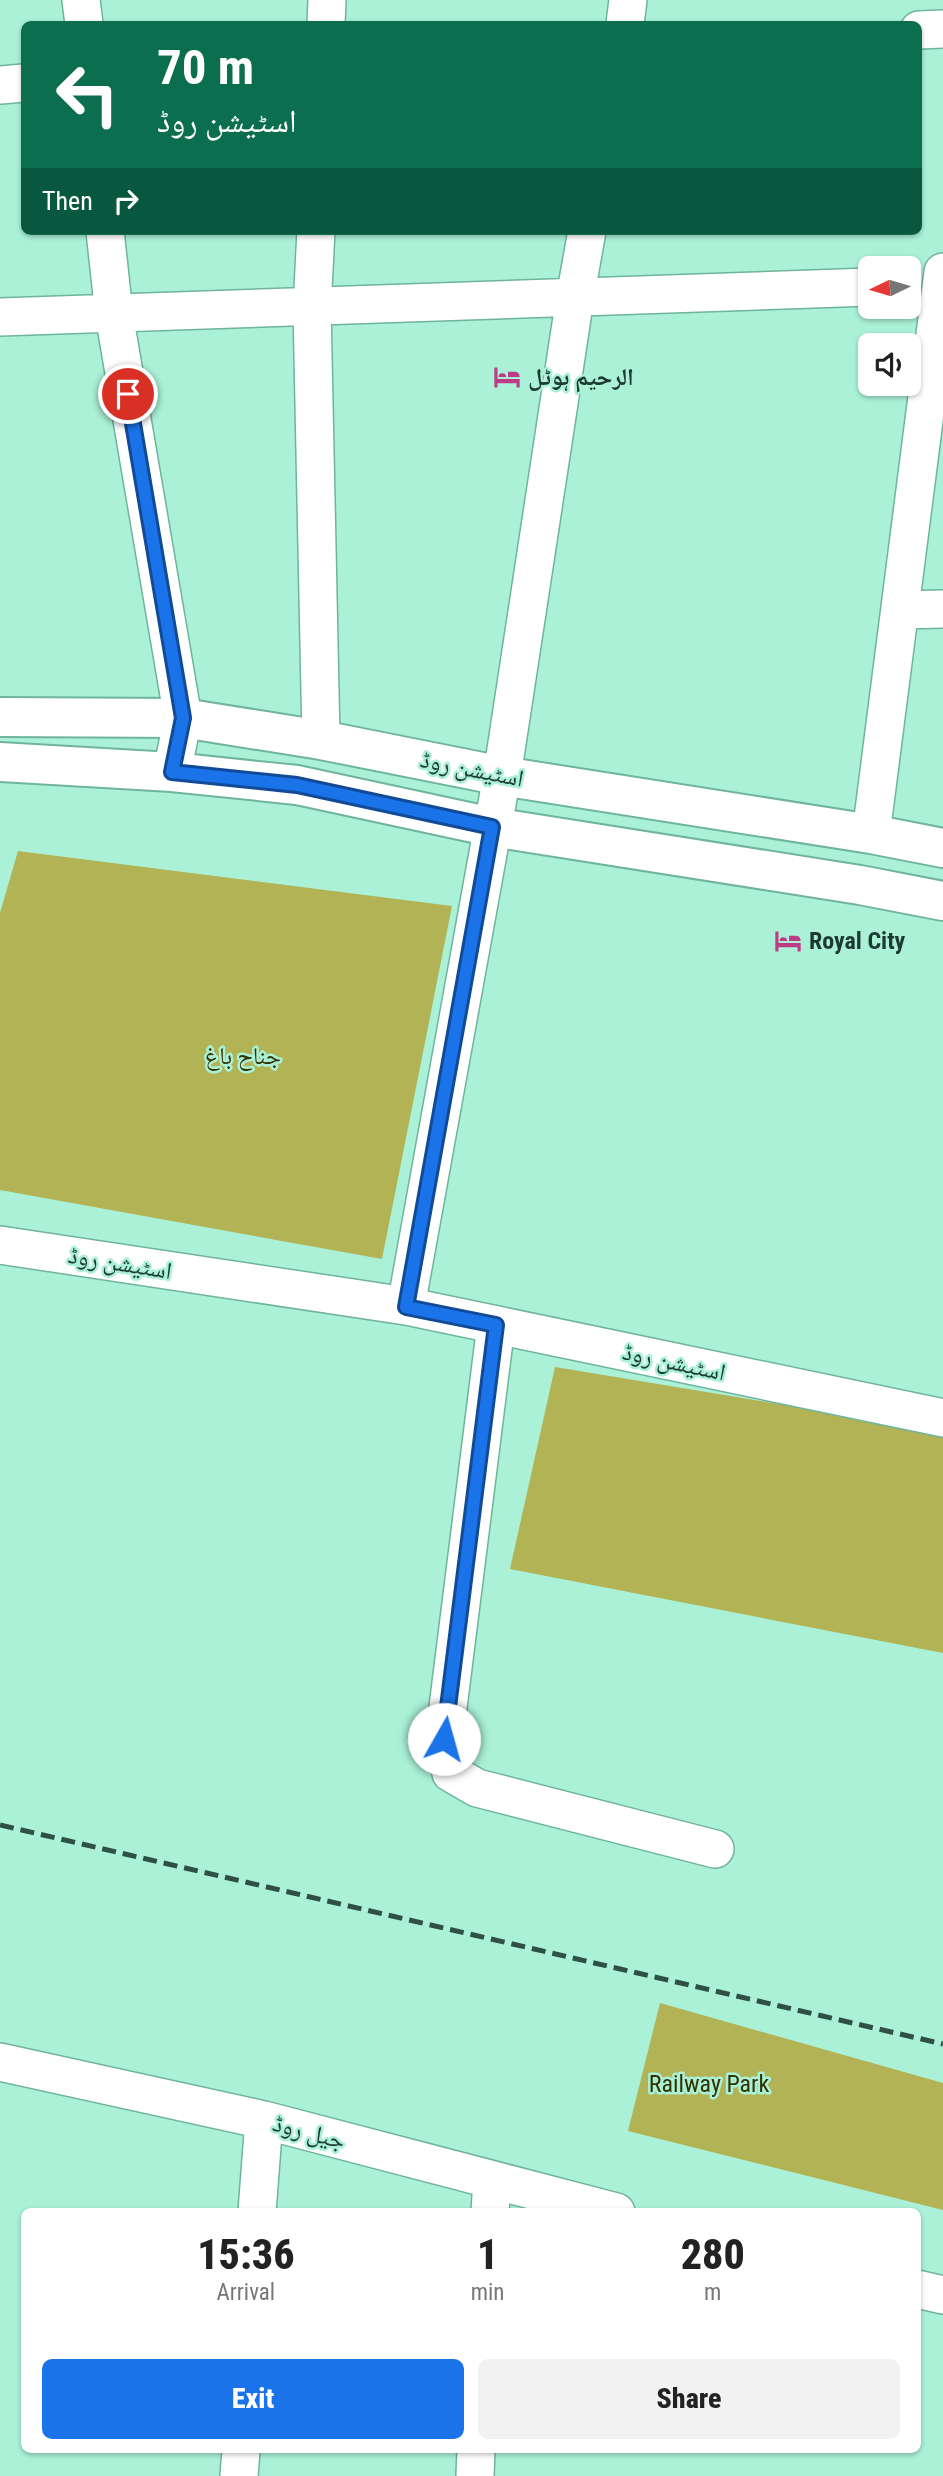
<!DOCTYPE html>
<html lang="en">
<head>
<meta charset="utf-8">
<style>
  :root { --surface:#fff; --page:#f2f2f2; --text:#222; --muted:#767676; --accent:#1a73e8 }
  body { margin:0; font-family:"Roboto Condensed","Noto Naskh Arabic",sans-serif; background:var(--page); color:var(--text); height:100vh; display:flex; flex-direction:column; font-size:26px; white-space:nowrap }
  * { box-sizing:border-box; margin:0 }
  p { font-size:23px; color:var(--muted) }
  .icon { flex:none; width:38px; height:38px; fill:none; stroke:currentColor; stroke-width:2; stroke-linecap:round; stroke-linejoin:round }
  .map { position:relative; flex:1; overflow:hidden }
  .side { position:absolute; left:21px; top:2208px; width:900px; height:245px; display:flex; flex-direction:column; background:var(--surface); border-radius:10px; box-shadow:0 2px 5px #0004 }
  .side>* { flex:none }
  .guide { position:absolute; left:21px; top:21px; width:901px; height:214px; border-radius:10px; box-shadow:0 2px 5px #0004; background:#0b6e4f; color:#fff; overflow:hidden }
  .needle { width:46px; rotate:265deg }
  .fabs { position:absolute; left:858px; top:256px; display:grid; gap:14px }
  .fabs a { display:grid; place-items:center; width:63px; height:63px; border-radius:10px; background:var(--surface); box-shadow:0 2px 5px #0004; font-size:35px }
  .pin { position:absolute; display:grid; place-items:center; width:60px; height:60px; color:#fff; margin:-30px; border:4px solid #fff; border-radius:50%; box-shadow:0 2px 7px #0007 }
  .me { position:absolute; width:77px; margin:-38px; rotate:7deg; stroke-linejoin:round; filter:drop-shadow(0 0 5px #0008) }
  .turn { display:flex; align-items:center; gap:24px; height:147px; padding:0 21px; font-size:32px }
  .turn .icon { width:91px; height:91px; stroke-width:2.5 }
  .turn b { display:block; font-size:49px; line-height:60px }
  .then { display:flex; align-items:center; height:66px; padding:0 21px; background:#0003; gap:14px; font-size:26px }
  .eta { display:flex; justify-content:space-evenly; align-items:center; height:119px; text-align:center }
  .eta b { font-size:42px; font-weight:800; line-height:49px }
  .action { display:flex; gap:14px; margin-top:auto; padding:14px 21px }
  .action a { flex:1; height:80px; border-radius:10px; background:var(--accent); color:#fff; font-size:28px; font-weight:800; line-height:80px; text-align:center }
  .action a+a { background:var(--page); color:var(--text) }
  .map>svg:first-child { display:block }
  .green { fill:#b2b355 }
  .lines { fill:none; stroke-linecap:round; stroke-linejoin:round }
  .minor-casing { stroke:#6fb49c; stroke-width:40 }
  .primary-casing { stroke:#6fb49c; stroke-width:42 }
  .minor { stroke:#fff; stroke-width:37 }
  .primary { stroke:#fff; stroke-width:38 }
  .rail { stroke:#2f5145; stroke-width:5; stroke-dasharray:14 7; stroke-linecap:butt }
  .route-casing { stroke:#114b97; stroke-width:18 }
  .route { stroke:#1a73e8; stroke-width:12 }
  .labels { text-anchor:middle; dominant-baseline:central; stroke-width:5; stroke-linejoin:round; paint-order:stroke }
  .poi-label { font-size:24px; font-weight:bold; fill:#1d3a30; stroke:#aaf1d7; text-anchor:start }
  .street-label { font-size:24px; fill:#1d3a30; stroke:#aaf1d7 }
  .park-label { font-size:24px; fill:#330; stroke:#aaf1d7 }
</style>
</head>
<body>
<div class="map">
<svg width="943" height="2476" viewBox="0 0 943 2476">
  <rect width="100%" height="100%" fill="#aaf1d7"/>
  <!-- green -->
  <path class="green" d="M18,851L452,906L382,1259L0,1190V913Z
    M555,1367L943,1431V1653L510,1569Z
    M660,2003L943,2083V2210L628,2131Z"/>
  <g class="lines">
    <defs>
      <path id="minor" d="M81,0L84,24
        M326,24L327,0
        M625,24L628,0
        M919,30L943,29
        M0,85L24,83
        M105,231L114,314L183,718L172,772
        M316,231L312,307L321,740
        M0,317L870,287
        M901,610L943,609
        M871,834L943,272
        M0,1245L406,1306L943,1418
        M406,1306L502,776L575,298L587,231
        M496,1325L444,1739L451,1773L477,1788L715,1849
        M0,2062L264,2120L616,2212
        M257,2212L264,2120
        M490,2212L492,2180
        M917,2289L943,2295
        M239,2476L241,2450
        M475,2476L476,2450"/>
      <path id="primary" d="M0,717L183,718L321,740L502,776L871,834L943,848
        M0,762L172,772L297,785L492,827L860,885L943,901"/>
    </defs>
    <!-- minor casing -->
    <use href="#minor" class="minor-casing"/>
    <!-- primary casing -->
    <use href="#primary" class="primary-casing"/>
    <!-- minor -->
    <use href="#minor" class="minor"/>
    <!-- primary -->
    <use href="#primary" class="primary"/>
    <!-- rail -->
    <path class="rail" d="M0,1825L943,2044"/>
  </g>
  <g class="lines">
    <defs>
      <path id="route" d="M128,394L183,718L172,772L297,785L492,827L406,1307L496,1325L444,1739"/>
    </defs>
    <!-- route casing -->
    <use href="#route" class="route-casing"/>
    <!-- route -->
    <use href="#route" class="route"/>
  </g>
  <!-- icons -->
  <defs>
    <symbol id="hotel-bare" viewBox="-9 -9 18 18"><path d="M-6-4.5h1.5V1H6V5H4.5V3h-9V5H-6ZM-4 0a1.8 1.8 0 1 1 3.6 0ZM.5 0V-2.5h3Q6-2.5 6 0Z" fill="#bd3c85" stroke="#aaf1d7" stroke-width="2.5" paint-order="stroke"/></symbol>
  </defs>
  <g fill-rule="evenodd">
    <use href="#hotel-bare" x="488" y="358" width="38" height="38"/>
    <use href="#hotel-bare" x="769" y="922" width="38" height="38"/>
  </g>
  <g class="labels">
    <!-- poi labels -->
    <g class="poi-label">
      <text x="528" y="377">الرحیم ہوٹل</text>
      <text x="809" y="941">Royal City</text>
    </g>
    <!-- street labels -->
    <g class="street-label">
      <text transform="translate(472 769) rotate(11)">اسٹیشن روڈ</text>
      <text transform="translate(120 1263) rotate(9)">اسٹیشن روڈ</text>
      <text transform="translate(674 1362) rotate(12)">اسٹیشن روڈ</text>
      <text transform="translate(309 2132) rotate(15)">جیل روڈ</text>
    </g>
    <!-- park labels -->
    <g class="park-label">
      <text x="243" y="1056">جناح باغ</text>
      <text x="709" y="2084">Railway Park</text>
    </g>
  </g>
</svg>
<div class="fabs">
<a><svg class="needle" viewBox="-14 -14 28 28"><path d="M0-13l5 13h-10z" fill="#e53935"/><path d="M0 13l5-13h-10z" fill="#767676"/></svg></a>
<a><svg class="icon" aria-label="sound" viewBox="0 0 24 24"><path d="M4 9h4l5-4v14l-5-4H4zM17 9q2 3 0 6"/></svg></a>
</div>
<div class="pin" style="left:128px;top:394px;background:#d93025"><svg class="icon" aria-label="arrive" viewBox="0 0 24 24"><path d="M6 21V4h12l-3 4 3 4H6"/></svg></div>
<svg class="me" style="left:444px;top:1739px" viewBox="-20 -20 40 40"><circle r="19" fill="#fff"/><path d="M0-13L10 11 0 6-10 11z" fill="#1a73e8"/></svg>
<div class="guide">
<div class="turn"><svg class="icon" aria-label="left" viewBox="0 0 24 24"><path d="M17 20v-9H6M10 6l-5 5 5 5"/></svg><div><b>70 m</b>اسٹیشن روڈ</div></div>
<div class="then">Then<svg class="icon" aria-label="right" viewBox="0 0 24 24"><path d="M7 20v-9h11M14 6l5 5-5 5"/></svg></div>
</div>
<section class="side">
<div class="eta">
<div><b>15:36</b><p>Arrival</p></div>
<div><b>1</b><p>min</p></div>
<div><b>280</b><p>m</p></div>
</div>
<div class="action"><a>Exit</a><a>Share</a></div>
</section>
</div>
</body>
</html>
